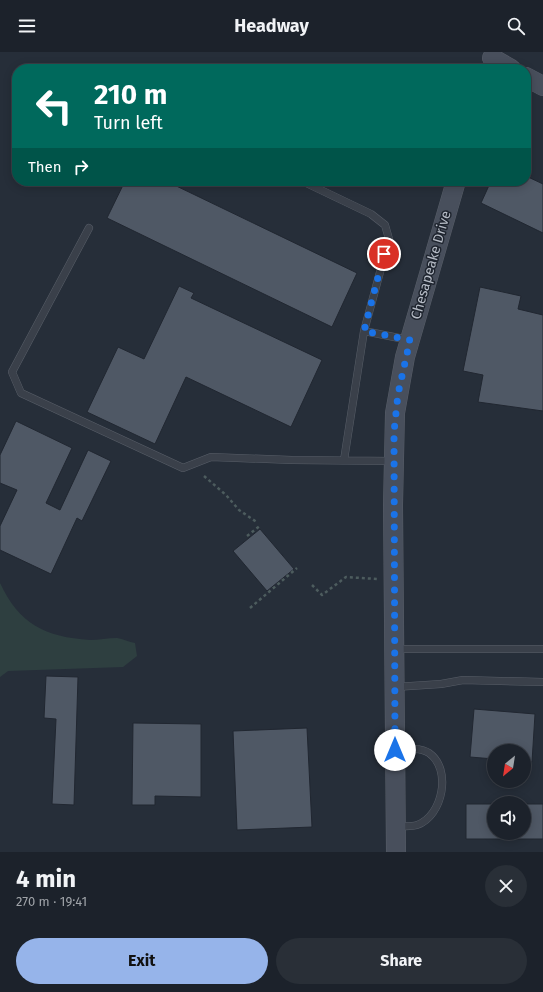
<!DOCTYPE html>
<html lang="en">
<head>
<meta charset="utf-8">
<style>
  :root { --surface:#1c222b; --page:#292f37; --text:#f1f3f6; --muted:#a0a4a9; --line:#3a3f47; --accent:#96b4ea }
  body { margin:0; font-family:"Fira Sans",sans-serif; background:var(--page); color:var(--text); height:100vh; display:flex; flex-direction:column; font-size:15px; white-space:nowrap }
  * { box-sizing:border-box; margin:0 }
  p { font-size:13px; color:var(--muted) }
  .icon { flex:none; width:22px; height:22px; fill:none; stroke:currentColor; stroke-width:2; stroke-linecap:round; stroke-linejoin:round }
  .map { position:relative; height:800px; overflow:hidden }
  .drawer { display:flex; flex-direction:column; background:var(--surface); flex:1 }
  .drawer>* { flex:none }
  .top-card { position:absolute; left:12px; top:12px; width:519px; height:122px; border-radius:16px; box-shadow:0 2px 10px #0003,0 0 0 1px var(--line); background:#00695c; color:#fff; overflow:hidden }
  .needle { width:26px; rotate:210deg }
  .fabs { position:absolute; left:487px; top:692px; display:grid; gap:8px }
  .fabs a { display:grid; place-items:center; width:44px; height:44px; border-radius:50%; background:var(--surface); box-shadow:0 2px 10px #0003,0 0 0 1px var(--line); font-size:20px }
  .pin { position:absolute; display:grid; place-items:center; width:34px; height:34px; color:#fff; margin:-17px; border:2px solid #fff; border-radius:50%; box-shadow:0 1px 4px #0007 }
  .me { position:absolute; width:44px; margin:-22px; rotate:0deg; stroke-linejoin:round; filter:drop-shadow(0 0 3px #0008) }
  .turn { display:flex; align-items:center; gap:14px; height:84px; padding:0 16px; font-size:18px }
  .turn .icon { width:52px; height:52px; stroke-width:2.5 }
  .turn b { display:block; font-size:28px; line-height:34px }
  .then { display:flex; align-items:center; height:38px; padding:0 16px; background:#0003; gap:8px; font-size:15px }
  .round { display:grid; place-items:center; flex:none; width:42px; height:42px; border-radius:21px; background:var(--page) }
  .head { display:flex; align-items:center; justify-content:space-between; height:68px; padding:0 16px }
  h1 { font-size:24px; font-weight:700; line-height:30px }
  .button { display:flex; gap:8px; margin-top:auto; padding:8px 16px }
  .button a { flex:1; height:46px; border-radius:24px; background:var(--accent); color:#111; font-size:16px; font-weight:700; line-height:46px; text-align:center }
  .button a+a { background:var(--page); color:var(--text) }
  header { display:flex; justify-content:space-between; align-items:center; height:52px; padding:0 16px; background:var(--surface); font-size:18px; font-weight:700 }
  .map>svg:first-child { display:block }
  .green { fill:#2e3f40 }
  .building { fill:#4f5865; stroke:#212731 }
  .lines { fill:none; stroke-linecap:round; stroke-linejoin:round }
  .lane-casing { stroke:#585e68; stroke-width:8 }
  .secondary-casing { stroke:#585e68; stroke-width:20 }
  .path { stroke:#4d5c5e; stroke-width:2.5; stroke-dasharray:3 3; stroke-linecap:butt }
  .lane { stroke:#3a404a; stroke-width:7 }
  .secondary { stroke:#484f5c; stroke-width:19 }
  .route { stroke:#1a73e8; stroke-width:7; stroke-dasharray:0 12.6 }
  .labels { text-anchor:middle; dominant-baseline:central; stroke-width:3; stroke-linejoin:round; paint-order:stroke }
  .street-label { font-size:14px; fill:#b5bbc5; stroke:#1f252f }
</style>
</head>
<body>
<header><svg class="icon" aria-label="menu" viewBox="0 0 24 24"><path d="M4 6h16M4 12h16M4 18h16"/></svg>Headway<svg class="icon" aria-label="search" viewBox="0 0 24 24"><circle cx="10" cy="10" r="6"/><path d="M15 15l6 6"/></svg></header>
<div class="map">
<svg width="543" height="800" viewBox="0 0 543 800">
  <rect width="100%" height="100%" fill="#262e39"/>
  <!-- green -->
  <path class="green" d="M0,531C19,572 45,585 90,588C99,588 108,586 117,586C123,587 129,590 135,591L137,604L123,615L8,619L0,625Z"/>
  <!-- building -->
  <path class="building" d="M526,124L543,132V181L481,151L491,129H526Z
    M125,129H166L357,221L332,275L107,166Z
    M179,234L194,241L191,246L322,308L291,375L186,325L155,392L87,360L118,295L144,307Z
    M480,235L521,244L518,257L543,263V359L478,350L483,323L463,319Z
    M16,369L72,396L46,451L60,458L88,398L111,409L82,469L77,466L51,522L0,498V474L17,438L0,431V403Z
    M260,477L294,517L267,539L233,499Z
    M46,624L78,625L74,753L52,752L56,667L44,666Z
    M474,657L535,662L532,710L524,709V699H494V707L470,705Z
    M133,671L201,672V745L155,744V753H132Z
    M307,676L312,775L237,778L233,679Z
    M466,752H494V781H524V752H543V787H466Z"/>
  <g class="lines">
    <defs>
      <path id="lane" d="M302,129L371,162L385,173L389,187L364,279L344,408
        M89,176L12,320L21,341L183,416L211,405L292,408L394,409
        M364,279L409,288
        M394,597H543
        M395,635L441,632L463,628L543,630
        M396,774C403,774 411,775 417,773C443,764 452,717 429,701C420,695 407,697 396,698"/>
      <path id="secondary" d="M492,6L511,17
        M526,25L543,34
        M396,800L393,453L395,361L405,305L456,129"/>
    </defs>
    <!-- lane casing -->
    <use href="#lane" class="lane-casing"/>
    <!-- secondary casing -->
    <use href="#secondary" class="secondary-casing"/>
    <!-- path -->
    <path class="path" d="M204,424L226,443L239,458L258,471
      M247,484L261,473
      M312,533L322,543L346,525L377,527
      M250,556L297,516"/>
    <!-- lane -->
    <use href="#lane" class="lane"/>
    <!-- secondary -->
    <use href="#secondary" class="secondary"/>
  </g>
  <g class="lines">
    <!-- route -->
    <path class="route" d="M384,202L364,279L410,288L398,342L394,380L395,698"/>
  </g>
  <g class="labels">
    <!-- street labels -->
    <g class="street-label">
      <text transform="translate(431 213) rotate(-74)">Chesapeake Drive</text>
    </g>
  </g>
</svg>
<div class="fabs">
<a><svg class="needle" viewBox="-14 -14 28 28"><path d="M0-13l5 13h-10z" fill="#e53935"/><path d="M0 13l5-13h-10z" fill="#a0a4a9"/></svg></a>
<a><svg class="icon" aria-label="sound" viewBox="0 0 24 24"><path d="M4 9h4l5-4v14l-5-4H4zM17 9q2 3 0 6"/></svg></a>
</div>
<div class="pin" style="left:384px;top:202px;background:#d93025"><svg class="icon" aria-label="arrive" viewBox="0 0 24 24"><path d="M6 21V4h12l-3 4 3 4H6"/></svg></div>
<svg class="me" style="left:395px;top:698px" viewBox="-20 -20 40 40"><circle r="19" fill="#fff"/><path d="M0-13L10 11 0 6-10 11z" fill="#1a73e8"/></svg>
<div class="top-card">
<div class="turn"><svg class="icon" aria-label="left" viewBox="0 0 24 24"><path d="M17 20v-9H6M10 6l-5 5 5 5"/></svg><div><b>210 m</b>Turn left</div></div>
<div class="then">Then<svg class="icon" aria-label="right" viewBox="0 0 24 24"><path d="M7 20v-9h11M14 6l5 5-5 5"/></svg></div>
</div>
</div>
<section class="drawer">
<div class="head"><div><h1>4 min</h1><p>270 m · 19:41</p></div><a class="round"><svg class="icon" aria-label="close" viewBox="0 0 24 24"><path d="M6 6l12 12M18 6L6 18"/></svg></a></div>
<div class="button"><a>Exit</a><a>Share</a></div>
</section>
</body>
</html>
